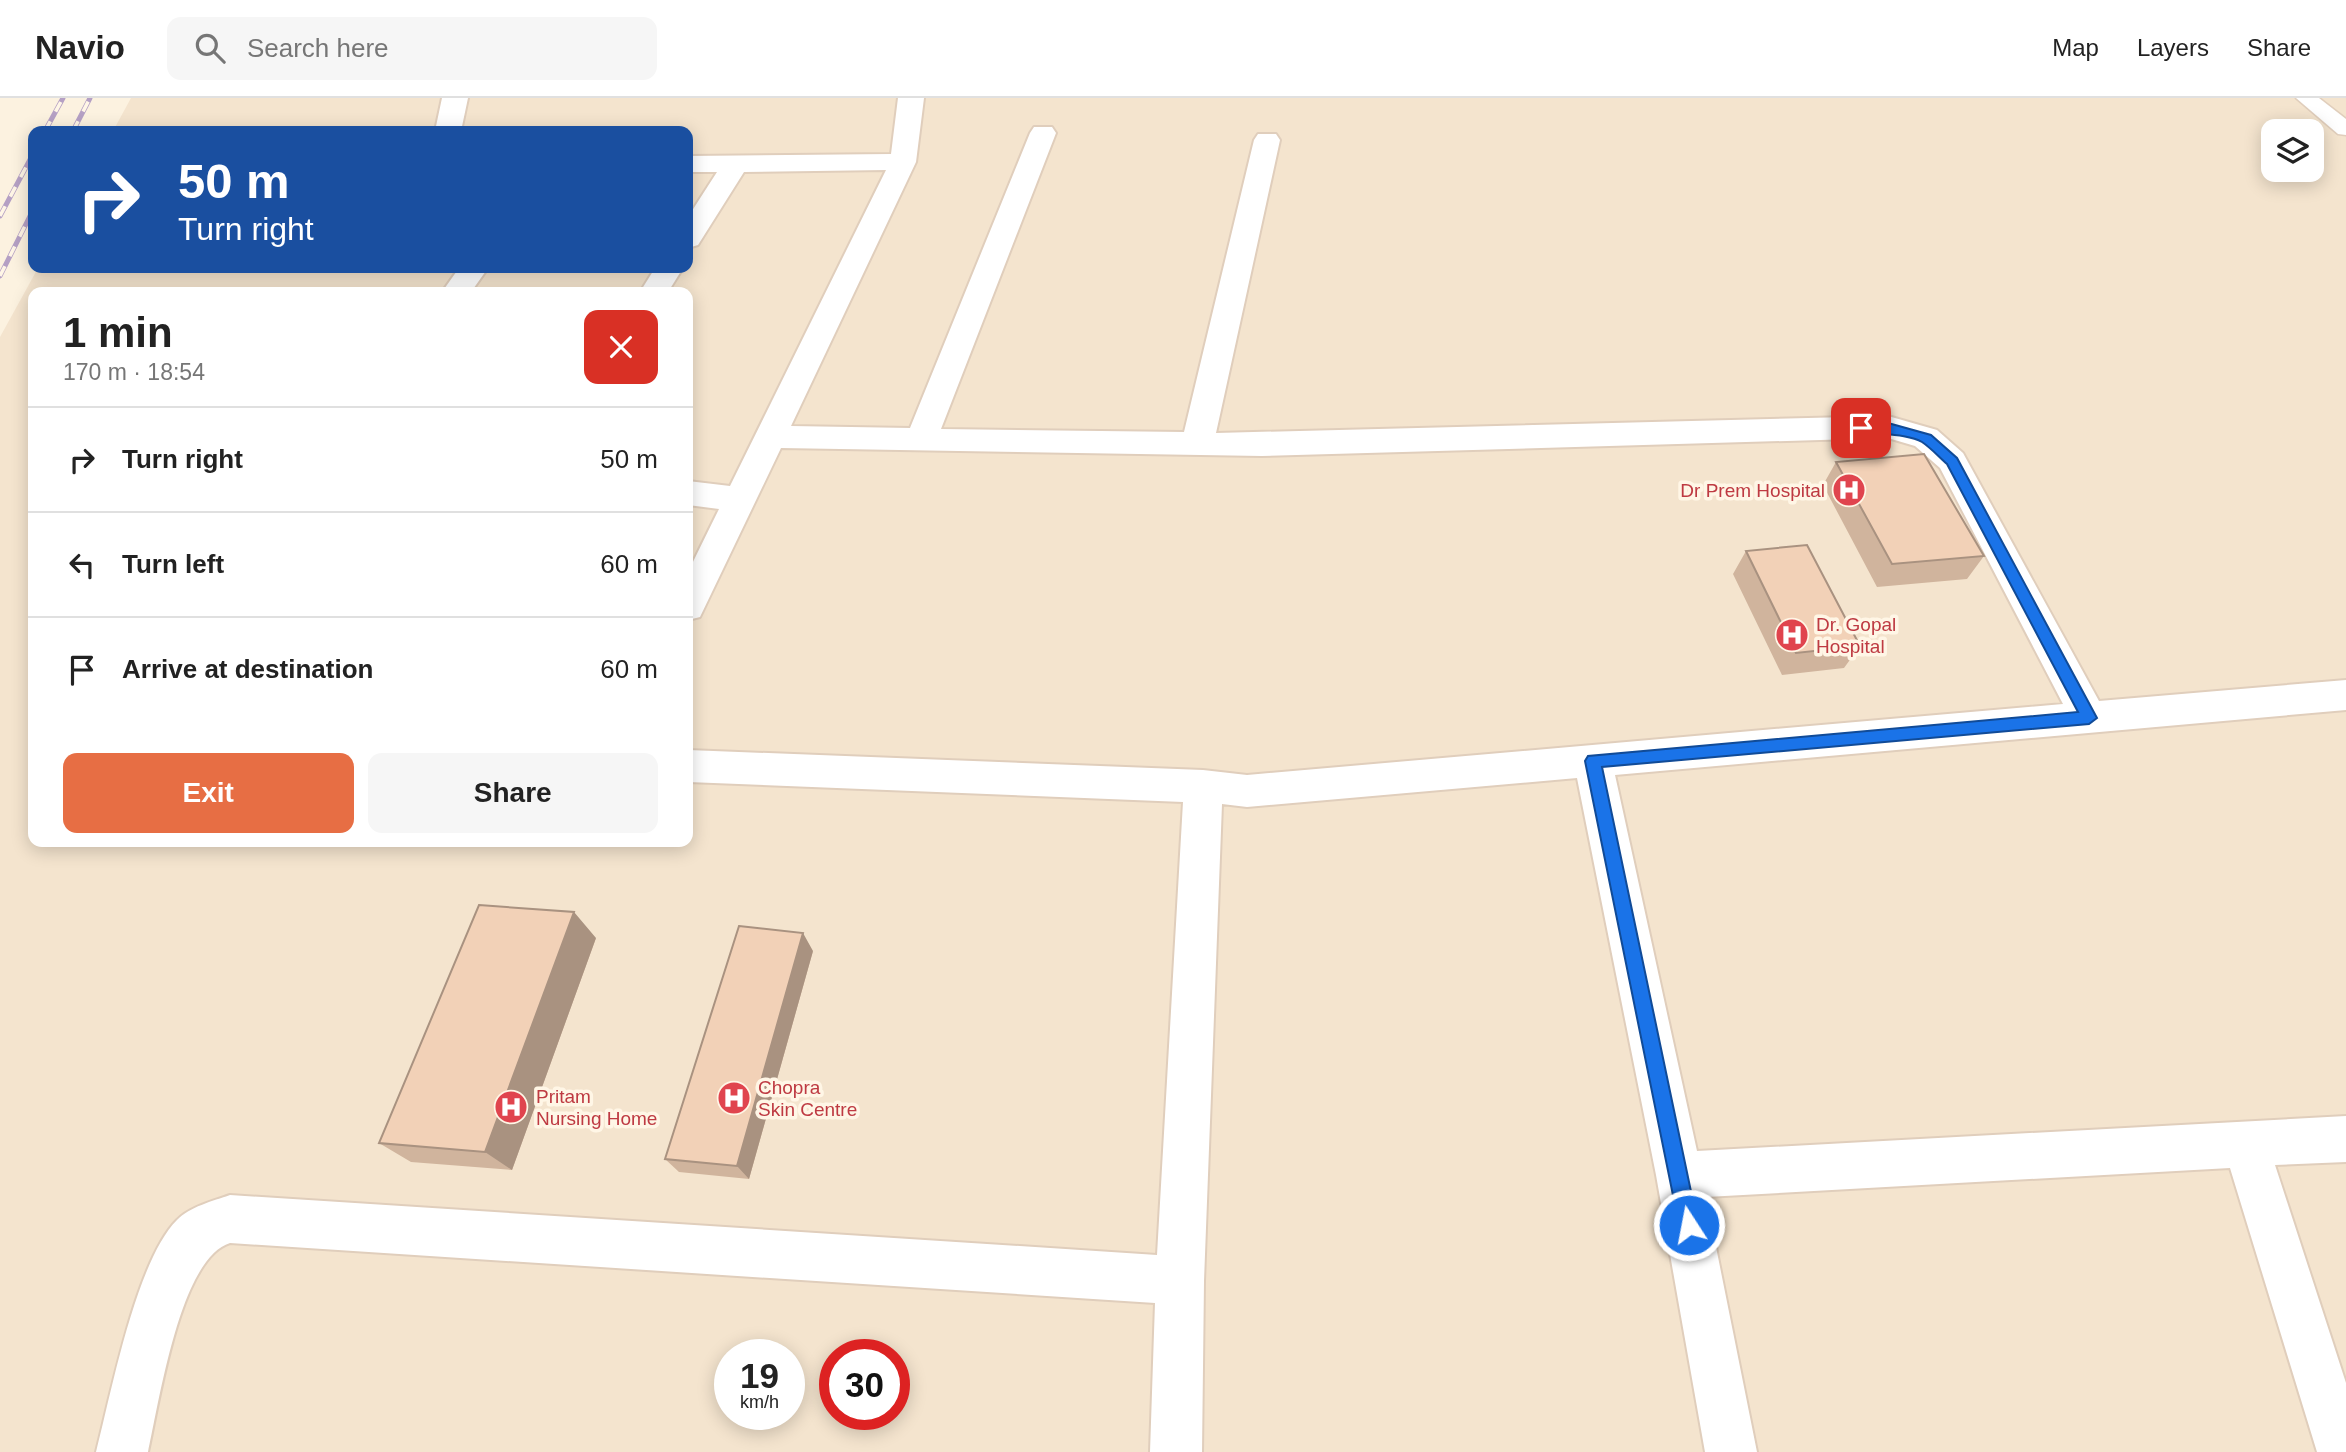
<!DOCTYPE html>
<html lang="en">
<head>
<meta charset="utf-8">
<style>
  :root { --surface:#fff; --page:#f6f6f6; --text:#222; --muted:#767676; --line:#e0e0e0; --accent:#e76e44 }
  body { margin:0; font-family:Arial,sans-serif; background:var(--page); color:var(--text); height:100vh; display:flex; flex-direction:column; font-size:26px; white-space:nowrap }
  * { box-sizing:border-box; margin:0 }
  p { font-size:23px; color:var(--muted) }
  .icon { flex:none; width:38px; height:38px; fill:none; stroke:currentColor; stroke-width:2; stroke-linecap:round; stroke-linejoin:round }
  .map { position:relative; flex:1; overflow:hidden }
  .side { position:absolute; left:28px; top:189px; width:665px; height:560px; display:flex; flex-direction:column; background:var(--surface); border-radius:14px; box-shadow:0 4px 18px #0003 }
  .side>* { flex:none }
  .banner { position:absolute; left:28px; top:28px; width:665px; height:147px; border-radius:14px; box-shadow:0 4px 18px #0003; background:#1a4fa0; color:#fff; overflow:hidden }
  .controls { position:absolute; left:2261px; top:21px; display:grid; gap:14px }
  .controls a { display:grid; place-items:center; width:63px; height:63px; border-radius:14px; background:var(--surface); box-shadow:0 4px 18px #0003; font-size:35px }
  .speed { position:absolute; left:714px; top:1241px; display:flex; gap:14px; font-size:35px; font-weight:700; text-align:center }
  .speed>* { display:grid; place-content:center; width:91px; height:91px; border-radius:50%; background:var(--surface); box-shadow:0 4px 18px #0003; line-height:1 }
  .speed small { font-size:18px; font-weight:400 }
  .speed .limit { border:10px solid #d22; background:#fff; color:#111 }
  .pin { position:absolute; display:grid; place-items:center; width:60px; height:60px; color:#fff; margin:-30px; border-radius:14px; box-shadow:0 4px 10px #0006 }
  .me { position:absolute; width:77px; margin:-38px; rotate:349deg; stroke-linejoin:round; filter:drop-shadow(0 0 5px #0008) }
  .turn { display:flex; align-items:center; gap:24px; height:147px; padding:0 35px; font-size:32px }
  .turn .icon { width:91px; height:91px; stroke-width:2.5 }
  .turn b { display:block; font-size:49px; line-height:60px }
  .round { display:grid; place-items:center; flex:none; width:74px; height:74px; border-radius:14px; background:var(--page) }
  .summary { display:flex; align-items:center; justify-content:space-between; height:119px; padding:0 35px }
  h1 { font-size:42px; font-weight:700; line-height:52px }
  .cta { display:flex; gap:14px; margin-top:auto; padding:14px 35px }
  .cta a { flex:1; height:80px; border-radius:14px; background:var(--accent); color:#fff; font-size:28px; font-weight:700; line-height:80px; text-align:center }
  .cta a+a { background:var(--page); color:var(--text) }
  ul { padding:0; list-style:none }
  li { display:flex; align-items:center; gap:21px; height:105px; padding:0 35px; border-top:2px solid var(--line) }
  li div { flex:1 }
  li b { display:block; font-size:26px }
  li em { font-style:normal }
  header { display:flex; align-items:center; gap:42px; box-sizing:border-box; height:98px; padding:0 35px; background:var(--surface); border-bottom:2px solid var(--line) }
  header strong { font-size:33px }
  nav { display:flex; gap:38px; margin-inline-start:auto; font-size:24px }
  .search { width:490px; height:63px; background:var(--page); display:flex; align-items:center; gap:18px; box-sizing:border-box; padding:0 24px; border-radius:14px; color:var(--muted); font-size:26px }
  .map>svg:first-child { display:block }
  .residential { fill:#f4e4ce; fill-rule:evenodd }
  .lines { fill:none; stroke-linecap:round; stroke-linejoin:round }
  .lane-casing { stroke:#e0cebc; stroke-width:3 }
  .street-casing { stroke:#e0cebc; stroke-width:4 }
  .lane { fill:#fff; fill-rule:evenodd }
  .street { fill:#fff; fill-rule:evenodd }
  .rail-casing { stroke:#b5a0c4; stroke-width:5 }
  .rail { stroke:#fff6e6; stroke-width:3.5; stroke-dasharray:11; stroke-linecap:butt }
  .wall { fill:#d0b49d }
  .shaded-wall { fill:#a99280 }
  .building { fill:#f2d1b7; stroke:#a99280; stroke-width:2 }
  .route { fill:#1a73e8; stroke:#114b97; stroke-width:2 }
  .labels { text-anchor:middle; dominant-baseline:central; stroke-width:7; stroke-linejoin:round; paint-order:stroke }
  .health-label { font-size:19px; fill:#be3a42; stroke:#fff6e6; text-anchor:start }
</style>
</head>
<body>
<header>
<strong>Navio</strong>
<div class="search"><svg class="icon" aria-label="search" viewBox="0 0 24 24"><circle cx="10" cy="10" r="6"/><path d="M15 15l6 6"/></svg>Search here</div>
<nav><a>Map</a><a>Layers</a><a>Share</a></nav>
</header>
<div class="map">
<svg width="2346" height="1354" viewBox="0 0 2346 1354">
  <rect width="100%" height="100%" fill="#fcf2e0"/>
  <!-- residential -->
  <path class="residential" d="M131,0H2346V1354H0V239L38,170H688V33H113ZM2273,33H2312V72H2273ZM33,194H688V744H33ZM730,1256H789V1316H730ZM835,1256H894V1316H835Z"/>
  <g class="lines">
    <defs>
      <path id="lane" d="M2296,0H2319L2346,21V37L2338,36Z"/>
      <path id="street" d="M442,0H468L461,33H435Z
        M898,0H924L916,64L791,328L910,330L1030,35L1034,29H1052L1056,35L941,331L1184,334L1254,42L1258,36H1276L1280,42L1216,335L1888,318L1937,332L1963,355L2099,603L2346,582V612L1615,677L1697,1053L2346,1018V1064L2275,1067L2346,1285V1354H2317L2230,1070L1706,1099L1757,1354H1705L1656,1077L1577,680L1247,709L1222,706L1204,1183L1202,1354H1150L1155,1205L230,1145C180,1160 159,1305 148,1354H96C111,1296 136,1163 177,1122C189,1109 213,1103 230,1097L1157,1157L1183,704L688,684V652L1203,672L1247,677L2063,606L1940,370L1915,348L1888,340L1262,358L781,350L700,519L688,522V474L719,411L688,407V383L730,388L886,72L744,74L698,147L688,150V119L717,74H688V58L891,56Z
        M459,170H488L471,194H442Z
        M655,170H683L668,194H640Z"/>
    </defs>
    <!-- lane casing -->
    <use href="#lane" class="lane-casing"/>
    <!-- street casing -->
    <use href="#street" class="street-casing"/>
    <!-- lane -->
    <use href="#lane" class="lane"/>
    <!-- street -->
    <use href="#street" class="street"/>
    <defs>
      <path id="rail" d="M45,33L63,0
        M73,33L90,0
        M0,118L33,56
        M0,178L33,112"/>
    </defs>
    <!-- rail casing -->
    <use href="#rail" class="rail-casing"/>
    <!-- rail -->
    <use href="#rail" class="rail"/>
  </g>
  <!-- wall -->
  <path class="wall" d="M1836,364L1984,458L1967,481L1877,489L1823,387Z
    M1746,453L1860,548L1844,570L1782,577L1733,476Z
    M596,840L512,1072L411,1064L379,1045Z
    M813,853L749,1081L679,1074L665,1061Z"/>
  <!-- shaded-wall -->
  <path class="shaded-wall" d="M574,814L596,840L512,1072L485,1054Z
    M803,835L813,853L749,1081L737,1068Z"/>
  <!-- building -->
  <path class="building" d="M1924,356L1984,458L1892,466L1836,364Z
    M1807,447L1860,548L1796,555L1746,453Z
    M479,807L574,814L485,1054L379,1045Z
    M739,828L803,835L737,1068L665,1061Z"/>
  <!-- route -->
  <path class="route" d="M1888,325L1931,337L1957,360L2097,620L2089,626L1602,669L1698,1127L1695,1134L1689,1137L1682,1134L1679,1127L1585,663L1588,658L2078,614L1947,366C1939,359 1931,350 1922,344C1905,334 1861,337 1854,330L1861,325Z"/>
  <!-- icons -->
  <defs>
    <symbol id="hospital-disc" viewBox="-11 -11 22 22"><circle r="9.5" fill="#e0444e" stroke="#fff6e6"/><path d="M-5-5h3v3.5h4V-5h3V5h-3V1.5h-4V5h-3Z" fill="#fff"/></symbol>
  </defs>
  <g fill-rule="evenodd">
    <use href="#hospital-disc" x="1830" y="373" width="38" height="38"/>
    <use href="#hospital-disc" x="1773" y="518" width="38" height="38"/>
    <use href="#hospital-disc" x="715" y="981" width="38" height="38"/>
    <use href="#hospital-disc" x="492" y="990" width="38" height="38"/>
  </g>
  <g class="labels">
    <!-- health labels -->
    <g class="health-label">
      <text x="1825" y="392" text-anchor="end">Dr Prem Hospital</text>
      <text x="1816" y="526">Dr. Gopal<tspan x="1816" dy="22">Hospital</tspan></text>
      <text x="758" y="989">Chopra<tspan x="758" dy="22">Skin Centre</tspan></text>
      <text x="536" y="998">Pritam<tspan x="536" dy="22">Nursing Home</tspan></text>
    </g>
  </g>
</svg>
<div class="controls">
<a><svg class="icon" aria-label="layers" viewBox="0 0 24 24"><path d="M12 4l9 5-9 5-9-5zM3 14l9 5 9-5"/></svg></a>
</div>
<div class="speed"><div>19<small>km/h</small></div><div class="limit">30</div></div>
<div class="pin" style="left:1861px;top:330px;background:#d93025"><svg class="icon" aria-label="arrive" viewBox="0 0 24 24"><path d="M6 21V4h12l-3 4 3 4H6"/></svg></div>
<svg class="me" style="left:1689px;top:1127px" viewBox="-20 -20 40 40"><circle r="17" fill="#1a73e8" stroke="#fff" stroke-width="3"/><path d="M0-11L8 9 0 5-8 9z" fill="#fff"/></svg>
<div class="banner">
<div class="turn"><svg class="icon" aria-label="right" viewBox="0 0 24 24"><path d="M7 20v-9h11M14 6l5 5-5 5"/></svg><div><b>50 m</b>Turn right</div></div>
</div>
<section class="side">
<div class="summary"><div><h1>1 min</h1><p>170 m · 18:54</p></div><a class="round" style="background:#d93025;color:#fff"><svg class="icon" aria-label="close" viewBox="0 0 24 24"><path d="M6 6l12 12M18 6L6 18"/></svg></a></div>
<ul>
<li><svg class="icon" aria-label="right" viewBox="0 0 24 24"><path d="M7 20v-9h11M14 6l5 5-5 5"/></svg><div><b>Turn right</b></div><em>50 m</em></li>
<li><svg class="icon" aria-label="left" viewBox="0 0 24 24"><path d="M17 20v-9H6M10 6l-5 5 5 5"/></svg><div><b>Turn left</b></div><em>60 m</em></li>
<li><svg class="icon" aria-label="arrive" viewBox="0 0 24 24"><path d="M6 21V4h12l-3 4 3 4H6"/></svg><div><b>Arrive at destination</b></div><em>60 m</em></li>
</ul>
<div class="cta"><a>Exit</a><a>Share</a></div>
</section>
</div>
</body>
</html>
